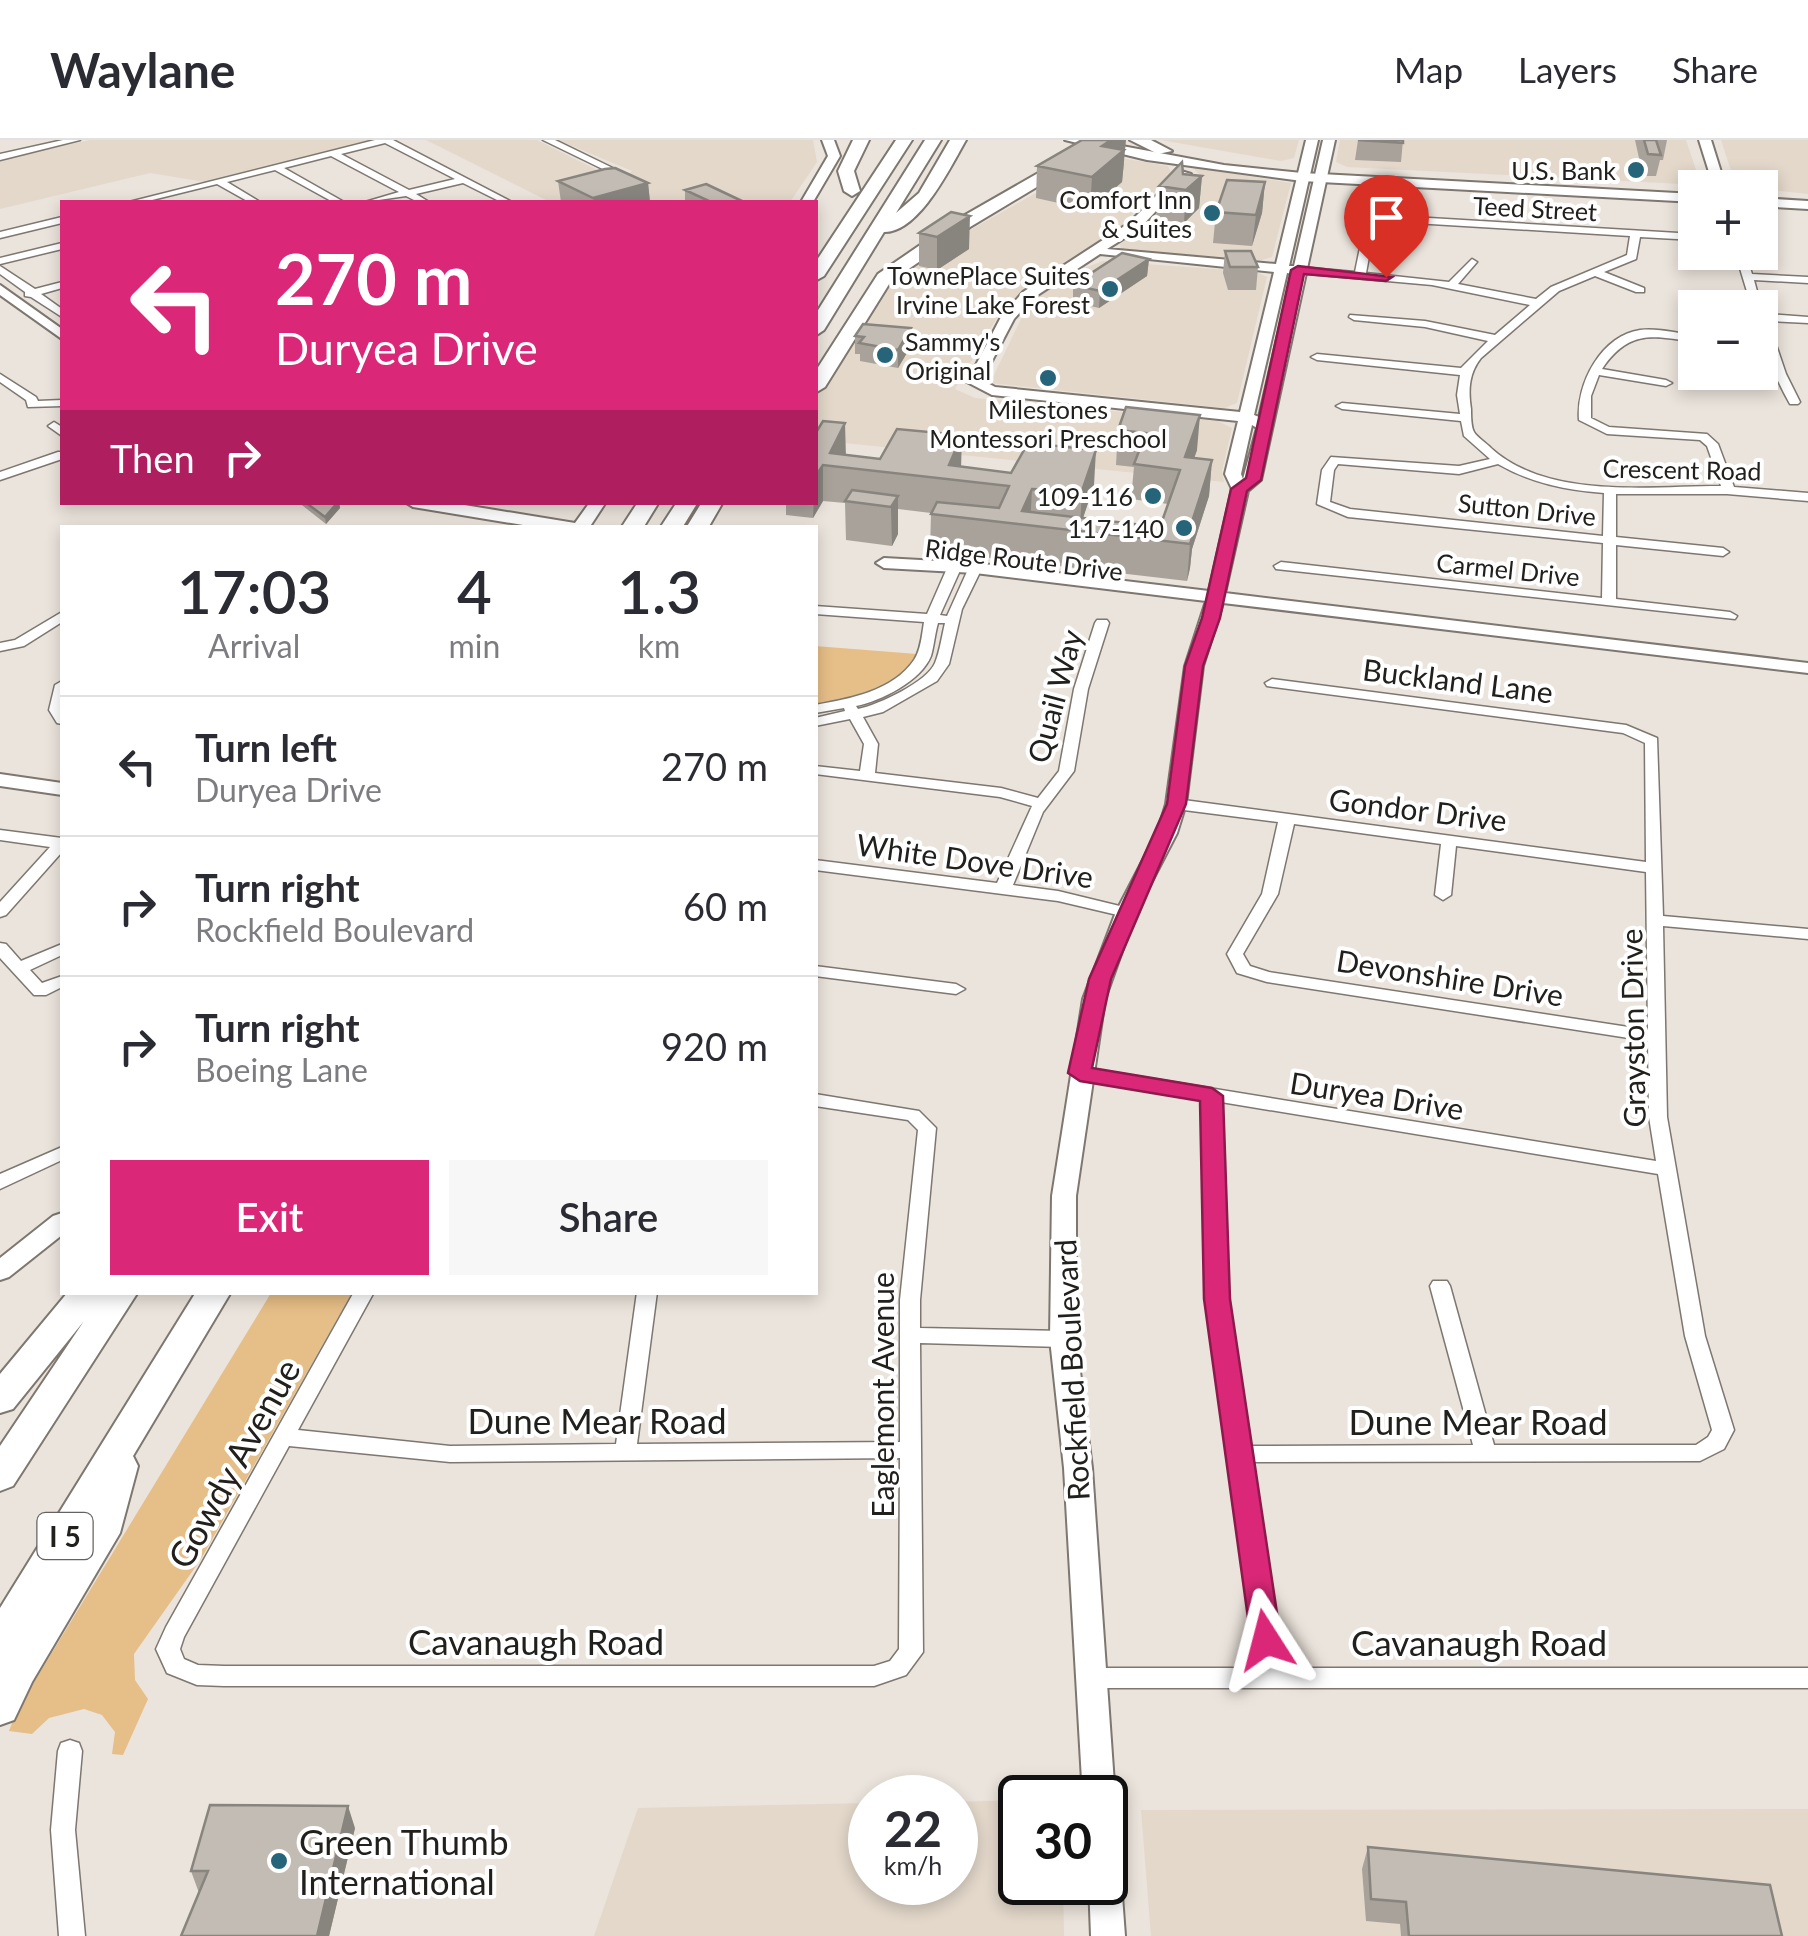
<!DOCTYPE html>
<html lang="en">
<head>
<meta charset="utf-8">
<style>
  :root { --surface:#fff; --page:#f7f7f7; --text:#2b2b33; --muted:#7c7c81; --line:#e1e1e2; --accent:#db2777 }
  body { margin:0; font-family:Lato,sans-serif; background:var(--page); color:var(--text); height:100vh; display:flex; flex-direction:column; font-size:38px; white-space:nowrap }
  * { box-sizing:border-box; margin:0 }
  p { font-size:32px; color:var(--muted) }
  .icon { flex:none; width:55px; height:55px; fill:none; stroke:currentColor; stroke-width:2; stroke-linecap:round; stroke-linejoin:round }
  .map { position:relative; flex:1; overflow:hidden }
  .drawer { position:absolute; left:60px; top:385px; width:758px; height:770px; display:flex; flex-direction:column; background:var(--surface); border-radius:0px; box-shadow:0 5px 15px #0003 }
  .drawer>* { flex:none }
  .guide { position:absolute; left:60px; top:60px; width:758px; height:305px; border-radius:0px; box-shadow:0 5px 15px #0003; background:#db2777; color:#fff; overflow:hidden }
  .tools { position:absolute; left:1678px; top:30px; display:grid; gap:20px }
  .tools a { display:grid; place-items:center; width:100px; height:100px; border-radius:0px; background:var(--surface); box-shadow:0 5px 15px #0003; font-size:50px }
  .speed { position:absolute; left:848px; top:1635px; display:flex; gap:20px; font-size:50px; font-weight:700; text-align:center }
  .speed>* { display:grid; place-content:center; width:130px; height:130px; border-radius:50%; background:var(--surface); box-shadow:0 5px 15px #0003; line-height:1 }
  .speed small { font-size:25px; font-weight:400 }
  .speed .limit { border:5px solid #111; border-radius:15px; background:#fff; color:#111 }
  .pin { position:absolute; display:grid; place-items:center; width:85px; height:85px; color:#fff; margin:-102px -42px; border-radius:50% 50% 50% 0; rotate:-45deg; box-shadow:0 0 10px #0007 }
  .pin .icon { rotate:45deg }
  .me { position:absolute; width:110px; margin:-55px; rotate:351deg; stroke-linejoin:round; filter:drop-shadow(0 0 8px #0008) }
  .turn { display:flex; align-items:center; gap:35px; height:210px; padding:0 50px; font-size:45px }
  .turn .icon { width:130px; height:130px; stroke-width:2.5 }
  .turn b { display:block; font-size:70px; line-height:85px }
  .then { display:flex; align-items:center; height:95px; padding:0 50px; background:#0003; gap:20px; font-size:38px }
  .eta { display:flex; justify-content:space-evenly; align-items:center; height:170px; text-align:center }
  .eta b { font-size:60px; font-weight:600; line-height:70px }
  .cta { display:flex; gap:20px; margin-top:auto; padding:20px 50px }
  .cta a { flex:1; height:115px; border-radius:0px; background:var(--accent); color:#fff; font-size:40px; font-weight:600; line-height:115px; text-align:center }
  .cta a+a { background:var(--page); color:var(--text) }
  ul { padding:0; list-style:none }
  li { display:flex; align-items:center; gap:30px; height:140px; padding:0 50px; border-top:2px solid var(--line) }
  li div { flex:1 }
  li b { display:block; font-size:38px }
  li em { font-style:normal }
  header { display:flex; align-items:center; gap:60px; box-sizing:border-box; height:140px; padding:0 50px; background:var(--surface); border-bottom:2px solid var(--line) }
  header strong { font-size:48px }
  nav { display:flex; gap:55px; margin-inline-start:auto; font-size:35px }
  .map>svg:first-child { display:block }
  .built { fill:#e3d8ca }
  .green { fill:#e6be87 }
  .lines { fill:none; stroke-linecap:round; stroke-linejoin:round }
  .street-casing { stroke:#7d7770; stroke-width:3 }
  .secondary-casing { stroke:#7d7770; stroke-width:4 }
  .primary-casing { stroke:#7d7770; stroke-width:4 }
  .highway-casing { stroke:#7d7770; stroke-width:4 }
  .street { fill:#fff; fill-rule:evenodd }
  .secondary { fill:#fff; fill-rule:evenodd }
  .primary { fill:#fff; fill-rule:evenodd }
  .highway { fill:#fff; fill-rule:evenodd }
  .wall { fill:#a8a29b }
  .shaded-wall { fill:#88847e }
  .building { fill:#c3bcb4; stroke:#88847e; stroke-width:2.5 }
  .route { fill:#db2777; stroke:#8e194d; stroke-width:2.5 }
  .poi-dot { fill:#26647a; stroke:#fff; stroke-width:4 }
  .labels { text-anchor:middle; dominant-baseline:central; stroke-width:8; stroke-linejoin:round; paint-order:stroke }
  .far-poi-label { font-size:25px; fill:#22201d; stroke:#fff; text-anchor:end }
  .far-street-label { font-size:25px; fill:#22201d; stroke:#fff }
  .shield { fill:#fff; stroke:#646361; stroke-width:2.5 }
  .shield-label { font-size:28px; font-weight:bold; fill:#22201d }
  .street-label { font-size:30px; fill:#22201d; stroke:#fff }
  .near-street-label { font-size:35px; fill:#22201d; stroke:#fff }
  .near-poi-label { font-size:35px; fill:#22201d; stroke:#fff; text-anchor:start }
</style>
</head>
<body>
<header>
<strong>Waylane</strong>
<nav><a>Map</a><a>Layers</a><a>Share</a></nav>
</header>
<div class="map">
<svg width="1808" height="1796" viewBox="0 0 1808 1796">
  <rect width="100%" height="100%" fill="#ebe4dc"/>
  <!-- built -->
  <path class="built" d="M90,0H374L205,42L150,33L0,69V20Z
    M426,0H537L601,32L626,36L632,31L558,0H813L817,22L790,62H550Z
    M1161,0H1299L1294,18L1281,21Z
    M1340,0H1686L1701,45L1347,27L1336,22Z
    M1721,0H1808V54L1736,46Z
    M1103,15L1168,26L1172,35L1118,89L1024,148L998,176L955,249L975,258L1218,281L1232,288L1222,331L1224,342L815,300V255L875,162L896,141L949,102Z
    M1192,27L1291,43L1272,117L1259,121L1121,109L1120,104L1200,35Z
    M1103,121L1256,132L1267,137L1237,263L1224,268L990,243L1023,175L1042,151L1061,137Z
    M1020,1660V1742L1063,1743L1064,1796H594L638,1668L870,1663V1742H955V1662Z
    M1808,1669V1796H1151L1141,1670Z"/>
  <!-- green -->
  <path class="green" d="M815,506L917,514C894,551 855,559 815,566Z
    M271,1153H352L201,1419L134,1514L135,1540L148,1559L123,1615L112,1614L115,1592L102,1575L84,1569L49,1578L32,1594L9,1591L17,1570Z"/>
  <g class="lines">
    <defs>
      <path id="street" d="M63,0H80L0,20V14Z
        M375,0H393L512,62H501L463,43L416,54L429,62H418L406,56L365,62L399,52L331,16L284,28L344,62H333L275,30L227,42L260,62H249L217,44L144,62H129ZM385,3L455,39L409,50L341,14Z
        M543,0H555L623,33L615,35Z
        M1379,75L1695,94V100L1640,97L1636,119L1604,132L1644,148V152H1636L1595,136L1559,151L1481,218C1469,233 1468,250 1471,269C1471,275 1471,287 1474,292C1477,297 1486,303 1491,308C1548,360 1650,346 1721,346L1707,306L1700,300L1607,294L1579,280C1576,244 1601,196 1640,190C1658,188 1677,193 1695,196V202C1653,196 1629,189 1602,229L1666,240L1672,243L1666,246L1599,235L1591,256V278L1609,287L1707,294L1718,304L1734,347L1808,353V361L1727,354H1616V397L1723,408L1729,412L1723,416L1616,405V459L1730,472L1737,476L1735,479L1276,429L1274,426L1281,422L1602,458L1603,403L1348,377L1317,364L1322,330L1331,317L1459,326L1490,319L1464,296L1461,281L1342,269L1336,266L1342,263L1460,274L1457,255L1460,235L1317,220L1311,217L1317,214L1461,228L1488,201L1425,187L1354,180L1349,177L1350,175L1425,181L1495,195L1530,165L1432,145L1298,133L1293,130L1298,127L1355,132L1365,83ZM1381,81L1630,96L1627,115L1551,147L1536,159L1458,144L1477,122L1472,119L1449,142L1366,133L1375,84ZM1338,324L1459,334L1498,324C1531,343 1566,350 1604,353L1603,396L1350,369L1330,362L1334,330Z
        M62,77V83L0,98V92Z
        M62,103V109L0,124V118Z
        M1735,112H1745L1752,134L1808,137V143L1754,140L1762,170L1766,174L1808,177V183L1768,181L1786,234L1800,262L1798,264H1790C1773,234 1760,202 1760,168H1752Z
        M0,126L35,149L62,142V148L41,154L62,169V177L31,157L25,156V152L0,134Z
        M0,234L36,257L38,261L62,260V266L28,267L26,260L0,242Z
        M54,282L62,287V296L48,286Z
        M58,312H62V319L0,340V332Z
        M955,422L962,426L940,475L947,476L970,425L975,424L982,428L962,469L949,524L937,541L883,572L863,577L878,604L875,633L1001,648L1038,658L1059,631L1074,549L1095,483L1097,480H1107L1109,483L1088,549L1074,631L1043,672L1013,745L1058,751L1132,769L1134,772L1132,775L1126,777L1058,761L815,730V720L997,743L1032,666L1000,657L815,634V626L860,631L864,604L850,579L815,586V578L845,571L844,568L815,573V565C849,559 893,551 914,520C921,510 922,494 924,482L815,474V466L927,474L948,426ZM938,483H945C942,495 940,511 935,523C927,542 878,565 858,569L856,566C881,561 921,541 931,516C934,506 935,493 938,483Z
        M62,472V482L24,506L0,511V503L15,500Z
        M1272,539L1626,585L1657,598L1663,776L1808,789V799L1663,786L1667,977L1705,1196L1734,1290L1724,1309L1700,1321L1252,1322L1282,1528H1808V1548H1089L1081,1545L1077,1538L1081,1531L1089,1528H1259L1230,1320L1226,1314L1228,1310L1207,1159L1203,959L1080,939L1074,937L1071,933L1074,929L1080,927L1656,1021L1649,977L1648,901L1267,842L1237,833L1227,814L1262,754L1278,682L1176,669L1168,664L1176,659L1646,722L1645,603L1623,593L1267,546L1265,543ZM1294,684L1441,704L1435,755L1443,760L1451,755L1456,706L1646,732L1648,890L1269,832L1250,826L1243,814L1278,754ZM1221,962L1658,1034L1685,1196L1712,1290L1708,1297L1696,1305H1494L1450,1146L1447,1141H1433L1430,1146L1473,1305L1249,1306L1227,1159Z
        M62,541V584L57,583L49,570L55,545Z
        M0,690L62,698V712L6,775L0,777V762L50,707L0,700Z
        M0,803L6,804L21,821L62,804V815L30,830L42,843L62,836V847L46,855H34L0,818Z
        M815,826L956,844L965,849L956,854L815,836Z
        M815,954L919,971L936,988L920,1160V1188L1063,1191L1070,1194L1073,1199L1070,1204L1063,1207L920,1203L923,1512L906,1535L874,1546H224L197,1545L167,1533L156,1509L166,1487L354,1152H374L298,1290L450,1306L616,1304L637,1152H657L637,1304L900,1302V1160L918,990L908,980L815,966ZM289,1306L450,1322L900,1318L899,1509L890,1521L874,1526H224L198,1525L184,1519L180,1509L184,1497Z
        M62,1007V1020L0,1049V1034Z
        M70,1600L79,1603L82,1611L75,1690L85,1796H59L51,1690L58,1611L61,1603Z"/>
      <path id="secondary" d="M822,0H834L840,16L813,62H801L828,16Z
        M1306,0H1318L1289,126H1294L1323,0H1335L1261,340L1248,351L1225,453L1808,523V533L1223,463L1203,526L1186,664L1177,693L1136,772L1105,859L1076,1056V1199L1092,1328L1115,1658L1105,1670V1658H1083L1064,1328L1050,1199L1052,1056L1083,859L1116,772L1157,693L1166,664L1185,526L1206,461L975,433L884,428L876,423L884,418L975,423L1209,451L1232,349L1225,334L1238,281L992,255L967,242L1001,177L1023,152L1129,83L1181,31L1191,34L1139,89L1107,109L1276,124ZM1100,114L1274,132L1240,272L995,247L982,240L1014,179L1033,158ZM1287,133L1292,134L1259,277L1254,275ZM1252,285L1257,288L1243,339L1241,334Z
        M1699,0H1711L1726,48H1714Z
        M0,145L62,189V199L0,155Z
        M405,362H446L575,383L590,362H606L589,388H541L413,367Z
        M0,634L62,643V655L0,646Z
        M62,1073V1095L9,1137L0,1140V1118L53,1076Z
        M1105,1727L1117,1731L1121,1742L1125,1796H1091L1089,1742H1105Z"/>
      <path id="primary" d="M1065,0H1090L1224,25L1302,33L1695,54V62L1302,41L1147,20Z
        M1760,58L1808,61V69L1760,66Z"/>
      <path id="highway" d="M853,0H869L854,31L860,51L852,56L844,51L838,31Z
        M896,0H912L824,136L815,141V123Z
        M925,0H941L896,73L919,53L950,0H966C951,26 919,93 884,92L824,190L815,196V175Z
        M1096,0H1115L970,87L891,141L825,247L815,253V232L878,134L958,79Z
        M1130,0H1151L1172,11L1158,14Z
        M638,362H659L643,388H621Z
        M677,362H698L682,388H660Z
        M702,362H723L708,388H686Z
        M68,1152H138L13,1346L0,1351V1306L84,1181L13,1269L0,1273V1234Z
        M196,1152H231L133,1316L138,1326L120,1393L32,1542L14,1580L0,1585V1468Z"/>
    </defs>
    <!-- street casing -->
    <use href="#street" class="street-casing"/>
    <!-- secondary casing -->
    <use href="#secondary" class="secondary-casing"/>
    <!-- primary casing -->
    <use href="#primary" class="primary-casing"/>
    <!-- highway casing -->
    <use href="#highway" class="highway-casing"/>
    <!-- street -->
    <use href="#street" class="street"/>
    <!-- secondary -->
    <use href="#secondary" class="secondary"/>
    <!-- primary -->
    <use href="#primary" class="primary"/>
    <!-- highway -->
    <use href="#highway" class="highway"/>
  </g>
  <!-- wall -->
  <path class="wall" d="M1358,0H1403L1401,22L1355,20Z
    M1635,0H1667L1663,20H1660L1656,36H1643Z
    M1124,23L1122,42L1090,70L1036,58L1037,26Z
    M1183,34L1202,36L1199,68L1184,83L1156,79L1159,46Z
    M558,41L648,43L650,62H561Z
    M1265,42L1262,73L1252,106L1213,103L1216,72Z
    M685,50L744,62H685Z
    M951,72L969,109L937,130L919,126V93Z
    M1225,111L1258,127L1256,150H1228L1223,133Z
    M1149,119L1147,136L1099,168L1073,162V145Z
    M911,188V206L898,228L860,221V214H855V196Z
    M1126,267L1197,310L1194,318L1212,320L1209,356L1192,409L1190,428L1187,441L930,411L931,373L898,369V394L892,406L846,400L845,363L823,361L813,378L786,375V362H815L823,281L846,315L961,327L1094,345L1083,378L1160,387L1168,364L1131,359L1134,327L1116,325L1118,290Z
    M298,362H339L340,368L326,384Z
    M355,1688L329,1796H181L199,1753L191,1731Z
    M1368,1707L1782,1796H1401L1400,1784L1366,1781L1362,1729Z"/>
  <!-- shaded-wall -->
  <path class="shaded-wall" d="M1111,0H1126L1122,42L1090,70L1092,37L1102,6Z
    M1202,36L1199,68L1184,83L1186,50Z
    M1265,42L1262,73L1252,106L1256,75Z
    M648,43L650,62H594L593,58Z
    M970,76L969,109L937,130V97Z
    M1149,119L1147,136L1099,168L1100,151Z
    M911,188V206L898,228V210Z
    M1200,275L1197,310L1182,353L1185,317Z
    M845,283L846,318L830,313Z
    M962,295L961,330L949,325Z
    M1096,310L1094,345L1080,387L1082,351Z
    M1212,320L1209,356L1192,409L1190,428L1187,441L1190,404L1189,391Z
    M823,325V361L813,378L815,337Z
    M1032,349L1030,386L1022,371Z
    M898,356V394L892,406L891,367Z
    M339,362L340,368L326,384L325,377Z
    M348,1666L355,1688L329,1796H317Z"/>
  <!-- building -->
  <path class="building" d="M1082,0H1111L1102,6L1124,10L1092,37L1037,26Z
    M1358,0H1403V3Z
    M1644,0H1656L1661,15L1648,14Z
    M1182,22L1183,34L1202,36L1186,50L1159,46Z
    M615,28L648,43L593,58L558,41L605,29Z
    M1227,40L1265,42L1256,75L1216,72Z
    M706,44L744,62H711L685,50Z
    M951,72L970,76L937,97L919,93Z
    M1225,111H1251L1258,127H1230Z
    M1122,113L1149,119L1100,151L1073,145Z
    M863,184L911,188L898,210L859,203L864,197L855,196Z
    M1126,267L1200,275L1185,317L1212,320L1189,391H1194L1190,404L931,374L937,362L999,368L1009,346L823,325L815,337V294L823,281L845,283L830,313L880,319L897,289L962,295L949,325L1011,333L1028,303L1096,310L1082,351L1032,349L1022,371L1160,387L1180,330L1134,324L1146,293L1118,290Z
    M852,350L898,356L891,367L845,361Z
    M305,362H338L325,377Z
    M210,1665L348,1666L317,1796H181L208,1731H191Z
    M1368,1707L1770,1745L1782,1796H1409L1406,1762L1371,1759Z"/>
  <!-- route -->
  <path class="route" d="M1298,126L1392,137L1386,141L1304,134L1261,340L1247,351L1220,478L1203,526L1186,664L1111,839L1092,928L1212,948L1223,956L1230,1159L1281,1500L1277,1509L1266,1513L1255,1509L1251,1500L1204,1159L1200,961L1080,941L1068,933L1089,839L1167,664L1185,526L1202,478L1231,349L1246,338L1291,130Z"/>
  <!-- markers -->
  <g class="poi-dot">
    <circle cx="1636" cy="30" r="10"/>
    <circle cx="1212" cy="73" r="10"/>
    <circle cx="1110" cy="149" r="10"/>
    <circle cx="885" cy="215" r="10"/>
    <circle cx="1048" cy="238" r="10"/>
    <circle cx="1153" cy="356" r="10"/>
    <circle cx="1184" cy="388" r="10"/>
    <circle cx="279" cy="1721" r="10"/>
  </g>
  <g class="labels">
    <!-- far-poi labels -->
    <g class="far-poi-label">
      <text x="1616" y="30">U.S. Bank</text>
      <text x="1192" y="59">Comfort Inn<tspan x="1192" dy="29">&amp; Suites</tspan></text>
      <text x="1090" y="135">TownePlace Suites<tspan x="1090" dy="29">Irvine Lake Forest</tspan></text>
      <text x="905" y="201" text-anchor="start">Sammy's<tspan x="905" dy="29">Original</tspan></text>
      <text x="1048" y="269" text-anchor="middle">Milestones<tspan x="1048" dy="29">Montessori Preschool</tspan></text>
      <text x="1133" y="356">109-116</text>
      <text x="1164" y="388">117-140</text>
    </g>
    <!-- far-street labels -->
    <g class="far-street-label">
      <text transform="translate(1535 68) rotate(3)">Teed Street</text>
      <text transform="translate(1682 329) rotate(1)">Crescent Road</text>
      <text transform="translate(1527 369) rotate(6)">Sutton Drive</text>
      <text transform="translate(1024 419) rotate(7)">Ridge Route Drive</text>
      <text transform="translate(1508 429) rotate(6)">Carmel Drive</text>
    </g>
    <!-- shield labels -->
    <rect class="shield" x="37.5" y="1373" width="55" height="46" rx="8"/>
    <g class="shield-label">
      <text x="65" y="1396">I 5</text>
    </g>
    <!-- street labels -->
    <g class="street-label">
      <text transform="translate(1458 540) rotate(7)">Buckland Lane</text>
      <text transform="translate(1054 556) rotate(-75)">Quail Way</text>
      <text transform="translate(1418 669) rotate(7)">Gondor Drive</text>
      <text transform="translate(975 720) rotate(8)">White Dove Drive</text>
      <text transform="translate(1450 837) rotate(9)">Devonshire Drive</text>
      <text transform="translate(1632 888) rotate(-91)">Grayston Drive</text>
      <text transform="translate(1377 955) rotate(9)">Duryea Drive</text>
      <text transform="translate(1071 1230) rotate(-93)">Rockfield Boulevard</text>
      <text transform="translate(882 1255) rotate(-90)">Eaglemont Avenue</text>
    </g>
    <!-- near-street labels -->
    <g class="near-street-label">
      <text x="597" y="1280">Dune Mear Road</text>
      <text x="1478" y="1281">Dune Mear Road</text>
      <text transform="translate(233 1323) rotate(-61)">Gowdy Avenue</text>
      <text x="536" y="1501">Cavanaugh Road</text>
      <text x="1479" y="1502">Cavanaugh Road</text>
    </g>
    <!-- near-poi labels -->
    <g class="near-poi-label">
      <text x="299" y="1701">Green Thumb<tspan x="299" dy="40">International</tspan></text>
    </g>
  </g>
</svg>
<div class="tools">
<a>+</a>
<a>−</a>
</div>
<div class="speed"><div>22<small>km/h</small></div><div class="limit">30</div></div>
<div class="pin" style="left:1386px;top:137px;background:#d93025"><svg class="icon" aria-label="arrive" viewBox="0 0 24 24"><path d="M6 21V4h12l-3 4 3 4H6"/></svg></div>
<svg class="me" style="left:1266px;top:1500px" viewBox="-20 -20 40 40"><path d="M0-17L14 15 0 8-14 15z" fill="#db2777" stroke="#fff" stroke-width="4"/></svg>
<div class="guide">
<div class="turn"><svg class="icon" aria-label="left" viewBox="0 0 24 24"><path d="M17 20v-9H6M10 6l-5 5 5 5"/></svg><div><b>270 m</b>Duryea Drive</div></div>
<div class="then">Then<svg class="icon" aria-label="right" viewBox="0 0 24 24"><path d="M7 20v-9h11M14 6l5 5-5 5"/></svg></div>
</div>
<section class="drawer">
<div class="eta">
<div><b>17:03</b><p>Arrival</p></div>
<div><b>4</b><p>min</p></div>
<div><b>1.3</b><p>km</p></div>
</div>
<ul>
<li><svg class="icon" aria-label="left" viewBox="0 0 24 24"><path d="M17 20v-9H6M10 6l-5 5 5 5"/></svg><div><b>Turn left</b><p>Duryea Drive</p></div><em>270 m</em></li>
<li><svg class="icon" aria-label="right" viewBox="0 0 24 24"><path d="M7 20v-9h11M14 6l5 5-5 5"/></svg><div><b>Turn right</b><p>Rockfield Boulevard</p></div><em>60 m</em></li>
<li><svg class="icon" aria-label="right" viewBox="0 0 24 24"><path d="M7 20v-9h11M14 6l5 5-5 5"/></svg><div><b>Turn right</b><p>Boeing Lane</p></div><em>920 m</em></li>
</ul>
<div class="cta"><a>Exit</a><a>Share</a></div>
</section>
</div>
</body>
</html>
